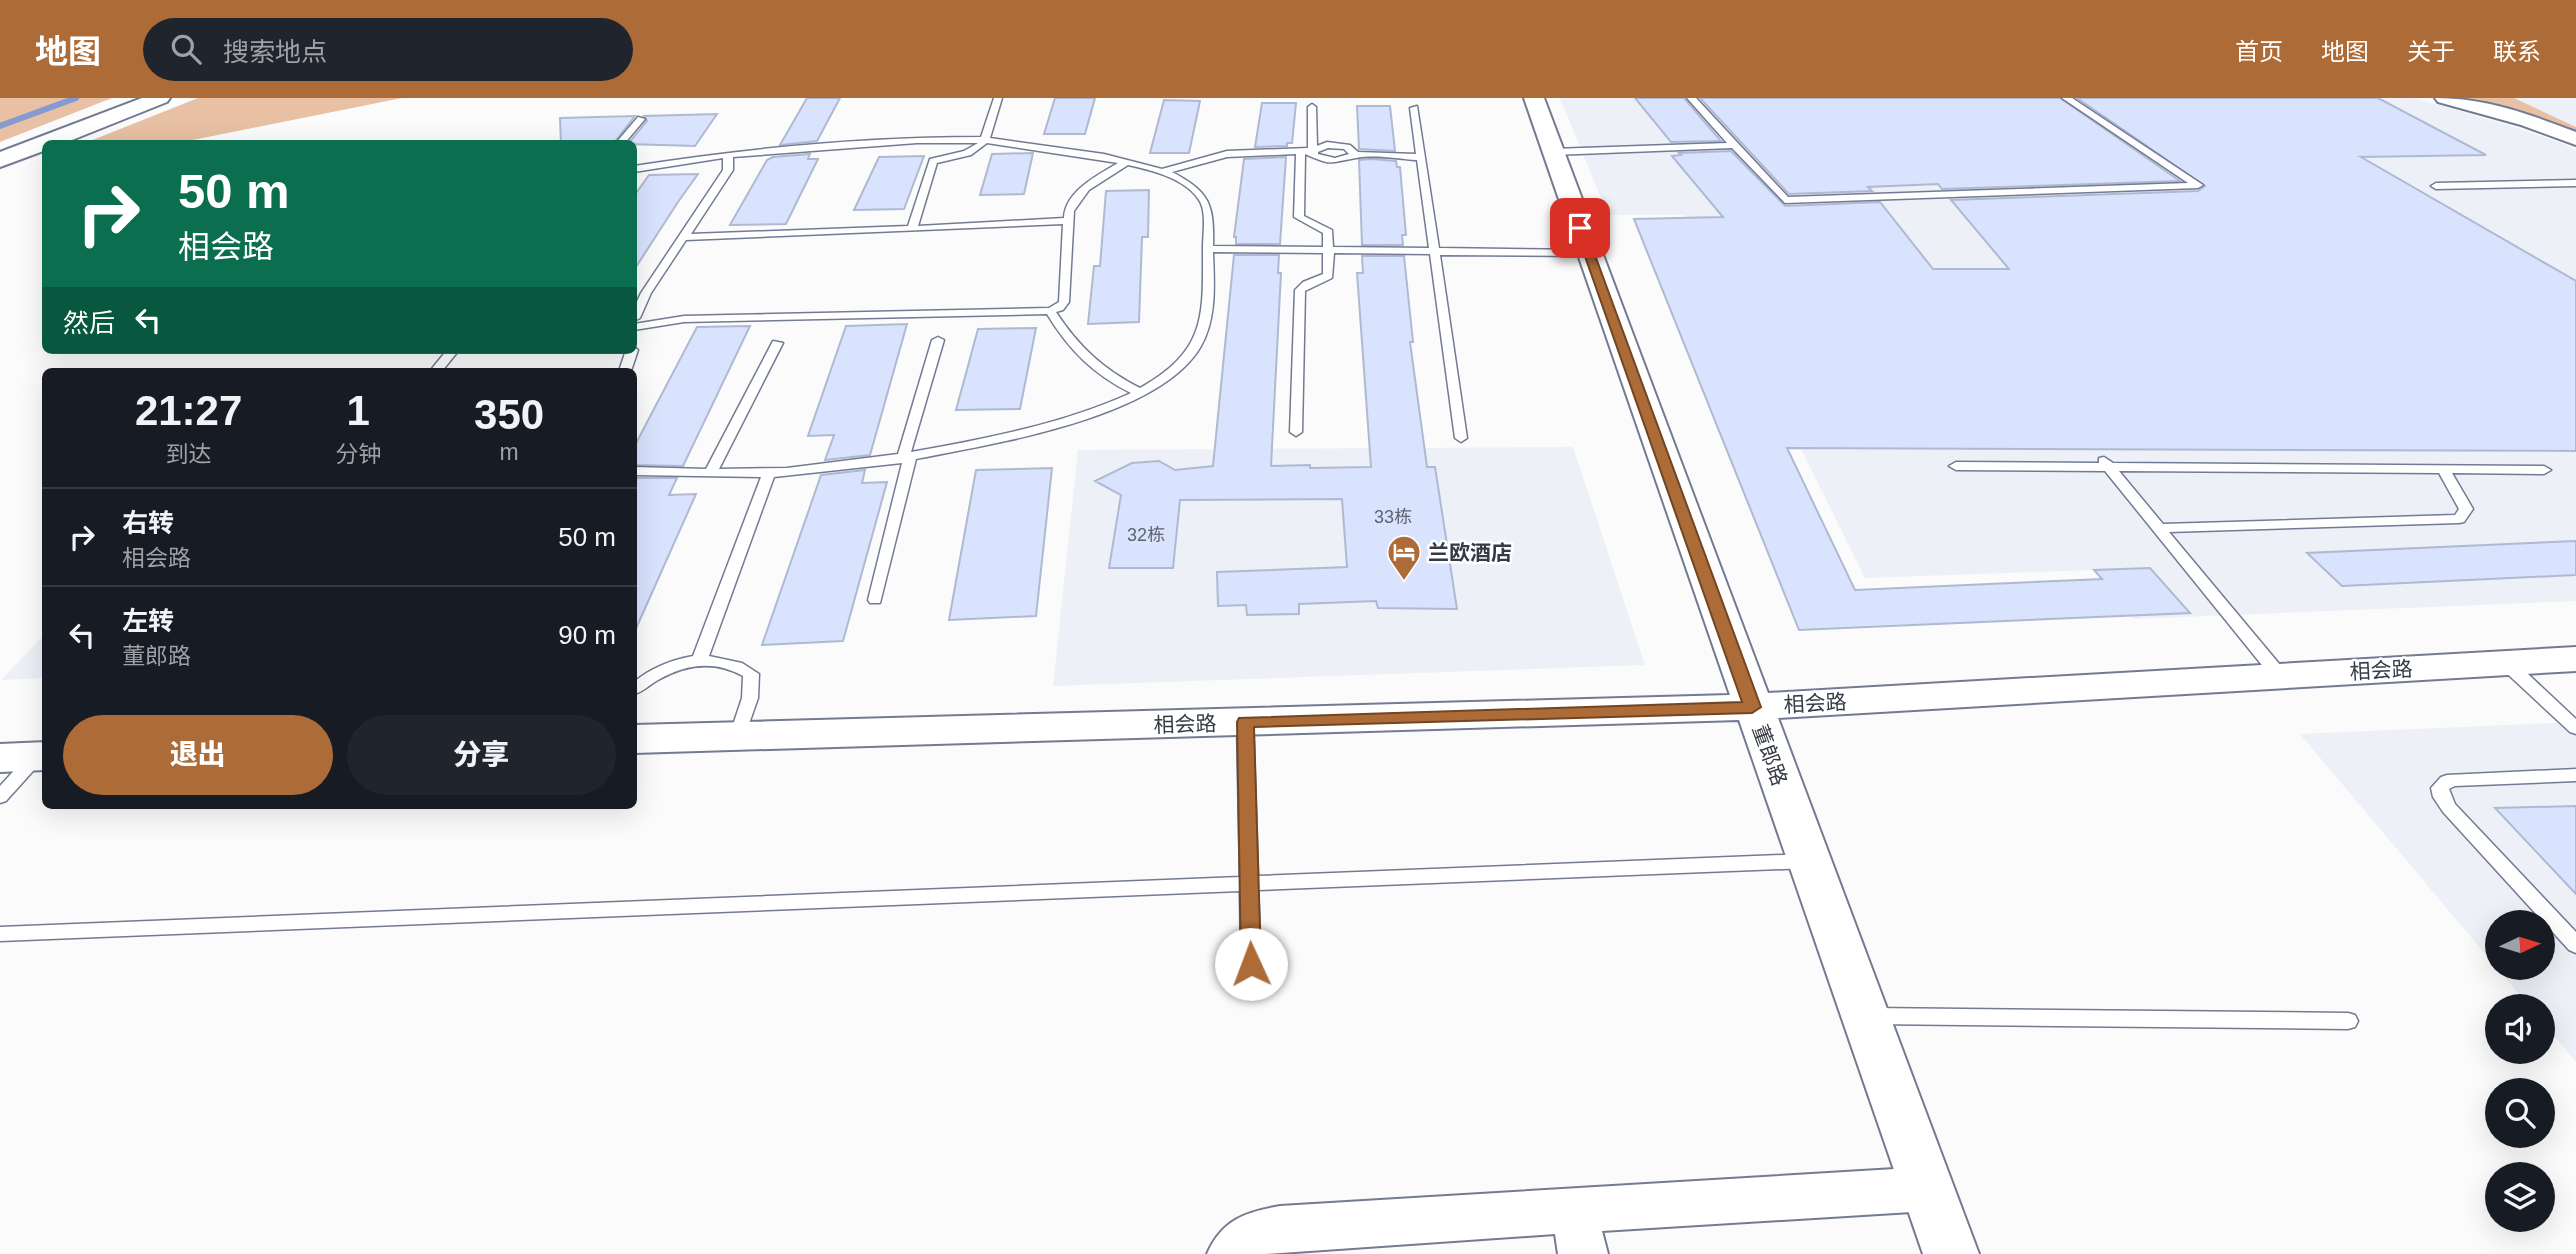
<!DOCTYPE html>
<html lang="zh">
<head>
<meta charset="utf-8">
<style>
  :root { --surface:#171b24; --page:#20242c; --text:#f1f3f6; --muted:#9ea1a6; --line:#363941; --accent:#ad6b37 }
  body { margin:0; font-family:Arial,"Noto Sans SC",sans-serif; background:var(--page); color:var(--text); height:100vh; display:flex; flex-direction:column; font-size:26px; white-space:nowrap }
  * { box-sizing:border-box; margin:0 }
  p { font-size:23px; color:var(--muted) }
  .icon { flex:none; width:38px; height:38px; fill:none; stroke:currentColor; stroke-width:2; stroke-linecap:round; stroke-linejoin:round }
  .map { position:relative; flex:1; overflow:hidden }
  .drawer { position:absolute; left:42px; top:270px; width:595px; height:441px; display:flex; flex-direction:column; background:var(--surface); border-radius:10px; box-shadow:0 7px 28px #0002 }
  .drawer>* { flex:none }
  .hud { position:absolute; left:42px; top:42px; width:595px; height:214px; border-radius:10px; box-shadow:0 7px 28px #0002; background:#0b6e4f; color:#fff; overflow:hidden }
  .needle { width:46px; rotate:86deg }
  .tools { position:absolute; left:2485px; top:812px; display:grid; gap:14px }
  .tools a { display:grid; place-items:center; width:70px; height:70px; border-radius:50%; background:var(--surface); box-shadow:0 7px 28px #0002; font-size:35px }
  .pin { position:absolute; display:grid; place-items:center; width:60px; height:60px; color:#fff; margin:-30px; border-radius:14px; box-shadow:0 4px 10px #0006 }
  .me { position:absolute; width:77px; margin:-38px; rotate:358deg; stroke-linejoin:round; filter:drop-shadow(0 0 5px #0008) }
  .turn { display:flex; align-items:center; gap:24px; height:147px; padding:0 21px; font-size:32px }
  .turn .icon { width:91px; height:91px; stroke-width:2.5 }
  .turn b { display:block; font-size:49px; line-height:60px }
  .then { display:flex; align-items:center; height:66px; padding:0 21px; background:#0003; gap:14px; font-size:26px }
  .eta { display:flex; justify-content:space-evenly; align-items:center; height:119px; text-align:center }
  .eta b { font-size:42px; font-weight:800; line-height:49px }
  .action { display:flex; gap:14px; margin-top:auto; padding:14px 21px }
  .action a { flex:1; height:80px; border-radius:42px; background:var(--accent); color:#fff; font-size:28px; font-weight:800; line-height:80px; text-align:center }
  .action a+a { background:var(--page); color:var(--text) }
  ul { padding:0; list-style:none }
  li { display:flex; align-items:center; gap:21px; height:98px; padding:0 21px; border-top:2px solid var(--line) }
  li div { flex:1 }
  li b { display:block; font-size:26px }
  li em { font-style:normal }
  header { display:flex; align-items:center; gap:42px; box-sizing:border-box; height:98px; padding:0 35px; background:var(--accent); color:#fff }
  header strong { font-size:33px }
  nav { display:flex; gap:38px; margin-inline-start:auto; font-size:24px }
  .search { width:490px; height:63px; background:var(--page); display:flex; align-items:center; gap:18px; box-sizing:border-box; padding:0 24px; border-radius:38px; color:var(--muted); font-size:26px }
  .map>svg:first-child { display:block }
  .built { fill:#edf0f7; fill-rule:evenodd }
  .green { fill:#e8c0a3 }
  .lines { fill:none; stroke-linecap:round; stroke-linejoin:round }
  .stream { stroke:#869ad2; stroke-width:6 }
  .building { fill:#d9e3fe; stroke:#afb9d2; stroke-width:2 }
  .lane-casing { stroke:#727b93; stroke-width:3 }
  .street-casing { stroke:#727b93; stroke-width:4 }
  .secondary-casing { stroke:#727b93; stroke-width:4 }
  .lane { fill:#fff; fill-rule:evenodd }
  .street { fill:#fff; fill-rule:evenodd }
  .secondary { fill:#fff; fill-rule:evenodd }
  .route { fill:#ad6b37; stroke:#704624; stroke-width:2 }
  .labels { text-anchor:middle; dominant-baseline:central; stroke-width:5; stroke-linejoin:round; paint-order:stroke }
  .number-label { font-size:18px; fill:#5f6472 }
  .poi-label { font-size:21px; font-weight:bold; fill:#363a44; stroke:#fff; text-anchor:start }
  .street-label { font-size:21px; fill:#363a44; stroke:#fff }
</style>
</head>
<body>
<header>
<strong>地图</strong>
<div class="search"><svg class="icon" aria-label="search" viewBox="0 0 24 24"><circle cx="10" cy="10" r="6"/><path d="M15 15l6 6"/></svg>搜索地点</div>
<nav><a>首页</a><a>地图</a><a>关于</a><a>联系</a></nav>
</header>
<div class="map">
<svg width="2576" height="1156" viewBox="0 0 2576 1156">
  <rect width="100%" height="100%" fill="#fbfbfb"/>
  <!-- built -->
  <path class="built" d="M1560,0H2414L2508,27L2564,46L2576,52V503L2134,521L2094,472L1865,480L1685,117H1608Z
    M2514,0H2576V29Z
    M1573,349L1645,567L1053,588L1078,352Z
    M45,536V580L1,582Z
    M2576,624V964L2543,925V908H2529L2300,636ZM2497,824H2543V870H2497Z"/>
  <!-- green -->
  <path class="green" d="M0,0H112L0,44Z
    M198,0H402L178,45H85Z
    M2466,0H2514L2576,29V35Z"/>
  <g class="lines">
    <!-- stream -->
    <path class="stream" d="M0,28L76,0"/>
  </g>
  <!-- building -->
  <path class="building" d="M807,0H840L817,43L780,47Z
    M1055,0H1095L1085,36H1044Z
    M1635,0H1684L1721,43L1671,44Z
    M1700,0H2060L2180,83L1942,91L1938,86L1868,89L1872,93L1789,96Z
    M2077,0H2378L2486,57L2361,59L2576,183V353L1787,350L1855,492L2102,481L2094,472L2150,470L2190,515L1799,532L1634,121L1723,119L1672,58L1681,57L1679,55L1731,53L1785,108L1880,104L1933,171H2009L1951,102L2198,93L2205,88Z
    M1164,2L1200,3L1189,55H1150Z
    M1262,5H1296L1292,45H1287V48L1255,49Z
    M1357,8H1390L1395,53L1359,51Z
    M717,16L695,48L628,46L647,23L644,18Z
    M635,18L613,46H561L560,20Z
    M1033,55L1024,96L980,97L992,56Z
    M810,56L808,61H818L786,126L730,127L767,62L773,59Z
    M924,58L904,111L854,112L879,59Z
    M1286,59L1280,146H1236V139H1234L1244,61Z
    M1371,61L1396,63L1397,69H1400L1406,137H1402L1403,147H1362L1359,62Z
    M698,76L678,104L634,172V98L649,77Z
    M1149,92L1148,139H1142L1139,224L1088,226L1094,168H1100L1106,93Z
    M1234,157H1279L1278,175H1281L1271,368L1310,367V370L1371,369L1357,175H1363L1362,158H1404L1413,244H1410L1427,369H1435L1457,511L1378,510L1376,503L1299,506V516L1247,517L1246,507L1218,508L1217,474L1347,469L1342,401L1180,402L1173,470H1109L1121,397L1095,383L1132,365L1159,363L1175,372L1213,368Z
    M907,226L870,357L825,362L834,337L808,338L846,228Z
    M750,228L683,368L634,367V349L697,229Z
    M1036,230L1020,311L956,312L978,231Z
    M1052,370L1036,518L949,522L976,372Z
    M865,372L862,385L887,384L843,543L762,547L821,377Z
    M634,380H677L669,397L696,396L634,535Z
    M2576,443V477L2342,488L2307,455Z
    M2576,708V796L2495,710Z"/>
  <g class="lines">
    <defs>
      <path id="lane" d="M994,0H1002L990,40L1104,56L1162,71L1227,53L1308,50V9L1312,6L1316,9L1317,48L1327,44L1350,47L1358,54L1416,56L1410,10L1417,8L1439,150L1589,152L1594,155L1589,158L1440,157L1467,340L1461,344L1455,340L1430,156L1334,155L1332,180L1305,193L1302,334L1296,338L1290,334L1295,192L1303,184L1323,176V155L1213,154C1214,185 1217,220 1201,248C1160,320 993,346 916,361L880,505H870L868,502L902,365L774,379L709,558L742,565L759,576L758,600L743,643H731L729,639L742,600L743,578C714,562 686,566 658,582C649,587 643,594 634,596V584C651,570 671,562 693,558L761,379L634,377V369L706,371L773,243L783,245L719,371L787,370L898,356L932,242L938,239L944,242L911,354C985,341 1063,326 1131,295C1093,276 1069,252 1047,216L684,224L634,232V226L684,218L1049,210L1059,204L1063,126L686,142L651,195L640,220L634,223V210L641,195L723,72V60L634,74V68C749,50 865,39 981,39ZM917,45H978L964,53L930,61L908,128L691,136L733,72V59ZM987,45L1118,65C1098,77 1065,93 1064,120L918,128L937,65L971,57ZM1328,50L1344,51L1349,56L1335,60L1318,56V54ZM1296,56L1294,119L1323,135V149L1213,148C1214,106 1210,94 1172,74L1227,59ZM1305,56C1333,68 1326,65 1356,60C1375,56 1398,61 1417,62L1429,150L1333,149L1332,132L1304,118ZM1128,67C1151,72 1185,80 1199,102C1207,114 1203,135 1203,149C1203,218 1207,252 1140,290C1103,271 1079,249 1056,214L1063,212L1069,204L1074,113L1089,92Z
        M1687,0H1696L1788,99L2188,85L2062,0H2072L2203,87L2198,90L1785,105L1732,50L1553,57L1549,54L1553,51L1727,45Z
        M638,19L645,21L624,46H615Z
        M2576,82V88L2436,91L2431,88L2436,85Z
        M634,249L638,252L631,273H619L626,252H634Z
        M447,252H459L442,273H430Z
        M2104,359L2113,365L2544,368L2551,372L2544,376L2452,375L2473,411L2464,424L2459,425L2169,434L2286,574L2288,578L2286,582H2274L2105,373L1956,372L1949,368L1956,364L2099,365V360ZM2119,373L2439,375L2459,411L2455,417L2163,426Z
        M2506,560L2512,561L2576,621V636L2570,634L2500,569L2498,565Z
        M1245,619L1253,624L1258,778L1808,756L1814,758L1817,763L1814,768L1808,770L1258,792L1261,866L1258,871L1251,874L1244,871L1241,866L1240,793L0,843V829L1240,779L1237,624Z
        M36,653L42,655L44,659L42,663L6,703L0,705V688L30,655Z
        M2576,671V683L2455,688L2449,691L2455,706L2576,834V855L2569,852L2443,714L2433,699L2431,690L2441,679L2447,677Z
        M1871,910L2348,915L2355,917L2358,923L2355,929L2348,931L1871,926L1864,924L1861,918L1864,912Z"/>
      <path id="street" d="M1928,1069L1945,1076L1952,1091L1945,1106L1928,1113L1602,1133L1608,1156H1558L1555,1136L1266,1156H1207C1222,1122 1245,1114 1280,1108Z"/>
      <path id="secondary" d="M142,0H170L167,4L62,46H46V52L0,69V54Z
        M1524,0H1544L1768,595L2576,549V573L1778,620L1979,1156H1923L1739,622L634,655V627L1730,597Z
        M2435,0C2486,0 2529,16 2576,34V47L2521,27L2438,4Z
        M46,644V672L0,674V646Z"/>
    </defs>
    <!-- lane casing -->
    <use href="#lane" class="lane-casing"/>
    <!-- street casing -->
    <use href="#street" class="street-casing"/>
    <!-- secondary casing -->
    <use href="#secondary" class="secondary-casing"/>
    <!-- lane -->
    <use href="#lane" class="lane"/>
    <!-- street -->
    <use href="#street" class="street"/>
    <!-- secondary -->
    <use href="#secondary" class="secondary"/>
  </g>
  <!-- route -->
  <path class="route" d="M1580,127L1585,130L1761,609L1752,615L1254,629L1261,866L1258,872L1251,874L1244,872L1241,866L1237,624L1239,620L1742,604L1575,130Z"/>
  <!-- icons -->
  <defs>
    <symbol id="hotel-pin" viewBox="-11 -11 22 30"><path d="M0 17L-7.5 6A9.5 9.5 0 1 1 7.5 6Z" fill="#ad6b37" stroke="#fff"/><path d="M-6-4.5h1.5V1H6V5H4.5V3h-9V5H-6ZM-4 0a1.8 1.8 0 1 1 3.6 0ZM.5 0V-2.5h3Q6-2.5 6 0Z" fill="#fff"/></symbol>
  </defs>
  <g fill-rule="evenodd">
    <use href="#hotel-pin" x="1385" y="435" width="38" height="52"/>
  </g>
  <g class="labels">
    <!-- number labels -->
    <g class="number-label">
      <text x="1393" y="419">33栋</text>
      <text x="1146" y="437">32栋</text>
    </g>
    <!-- poi labels -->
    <g class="poi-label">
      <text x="1428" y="454">兰欧酒店</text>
    </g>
    <!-- street labels -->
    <g class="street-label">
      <text transform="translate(2381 572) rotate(-3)">相会路</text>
      <text transform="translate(1815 605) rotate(-3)">相会路</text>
      <text transform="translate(1185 626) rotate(-2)">相会路</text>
      <text transform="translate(1770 657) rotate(70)">董郎路</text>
    </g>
  </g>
</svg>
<div class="tools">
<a><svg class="needle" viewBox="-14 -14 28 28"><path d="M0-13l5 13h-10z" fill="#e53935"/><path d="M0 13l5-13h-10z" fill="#9ea1a6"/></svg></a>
<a><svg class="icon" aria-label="sound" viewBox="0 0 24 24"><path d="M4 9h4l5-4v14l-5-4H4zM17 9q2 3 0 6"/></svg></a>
<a><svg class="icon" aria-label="search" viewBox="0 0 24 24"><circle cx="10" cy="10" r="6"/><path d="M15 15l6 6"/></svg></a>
<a><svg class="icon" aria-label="layers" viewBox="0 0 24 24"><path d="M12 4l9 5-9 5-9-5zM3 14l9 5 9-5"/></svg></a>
</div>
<div class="pin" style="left:1580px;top:130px;background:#d93025"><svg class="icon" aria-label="arrive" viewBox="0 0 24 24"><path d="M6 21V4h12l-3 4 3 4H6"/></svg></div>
<svg class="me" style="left:1251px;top:866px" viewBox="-20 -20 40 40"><circle r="19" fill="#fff"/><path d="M0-13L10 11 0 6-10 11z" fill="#ad6b37"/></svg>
<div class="hud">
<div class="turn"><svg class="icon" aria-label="right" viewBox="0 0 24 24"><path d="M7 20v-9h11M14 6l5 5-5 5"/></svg><div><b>50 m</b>相会路</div></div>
<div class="then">然后<svg class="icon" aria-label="left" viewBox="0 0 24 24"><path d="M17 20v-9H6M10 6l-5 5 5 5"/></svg></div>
</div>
<section class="drawer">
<div class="eta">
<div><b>21:27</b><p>到达</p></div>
<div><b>1</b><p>分钟</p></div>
<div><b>350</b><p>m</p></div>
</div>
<ul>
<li><svg class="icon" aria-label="right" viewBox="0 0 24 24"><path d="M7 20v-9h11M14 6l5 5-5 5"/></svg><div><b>右转</b><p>相会路</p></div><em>50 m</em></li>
<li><svg class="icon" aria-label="left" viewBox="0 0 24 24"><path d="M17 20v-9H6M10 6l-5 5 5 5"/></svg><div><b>左转</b><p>董郎路</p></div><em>90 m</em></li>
</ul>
<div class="action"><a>退出</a><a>分享</a></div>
</section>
</div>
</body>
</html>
